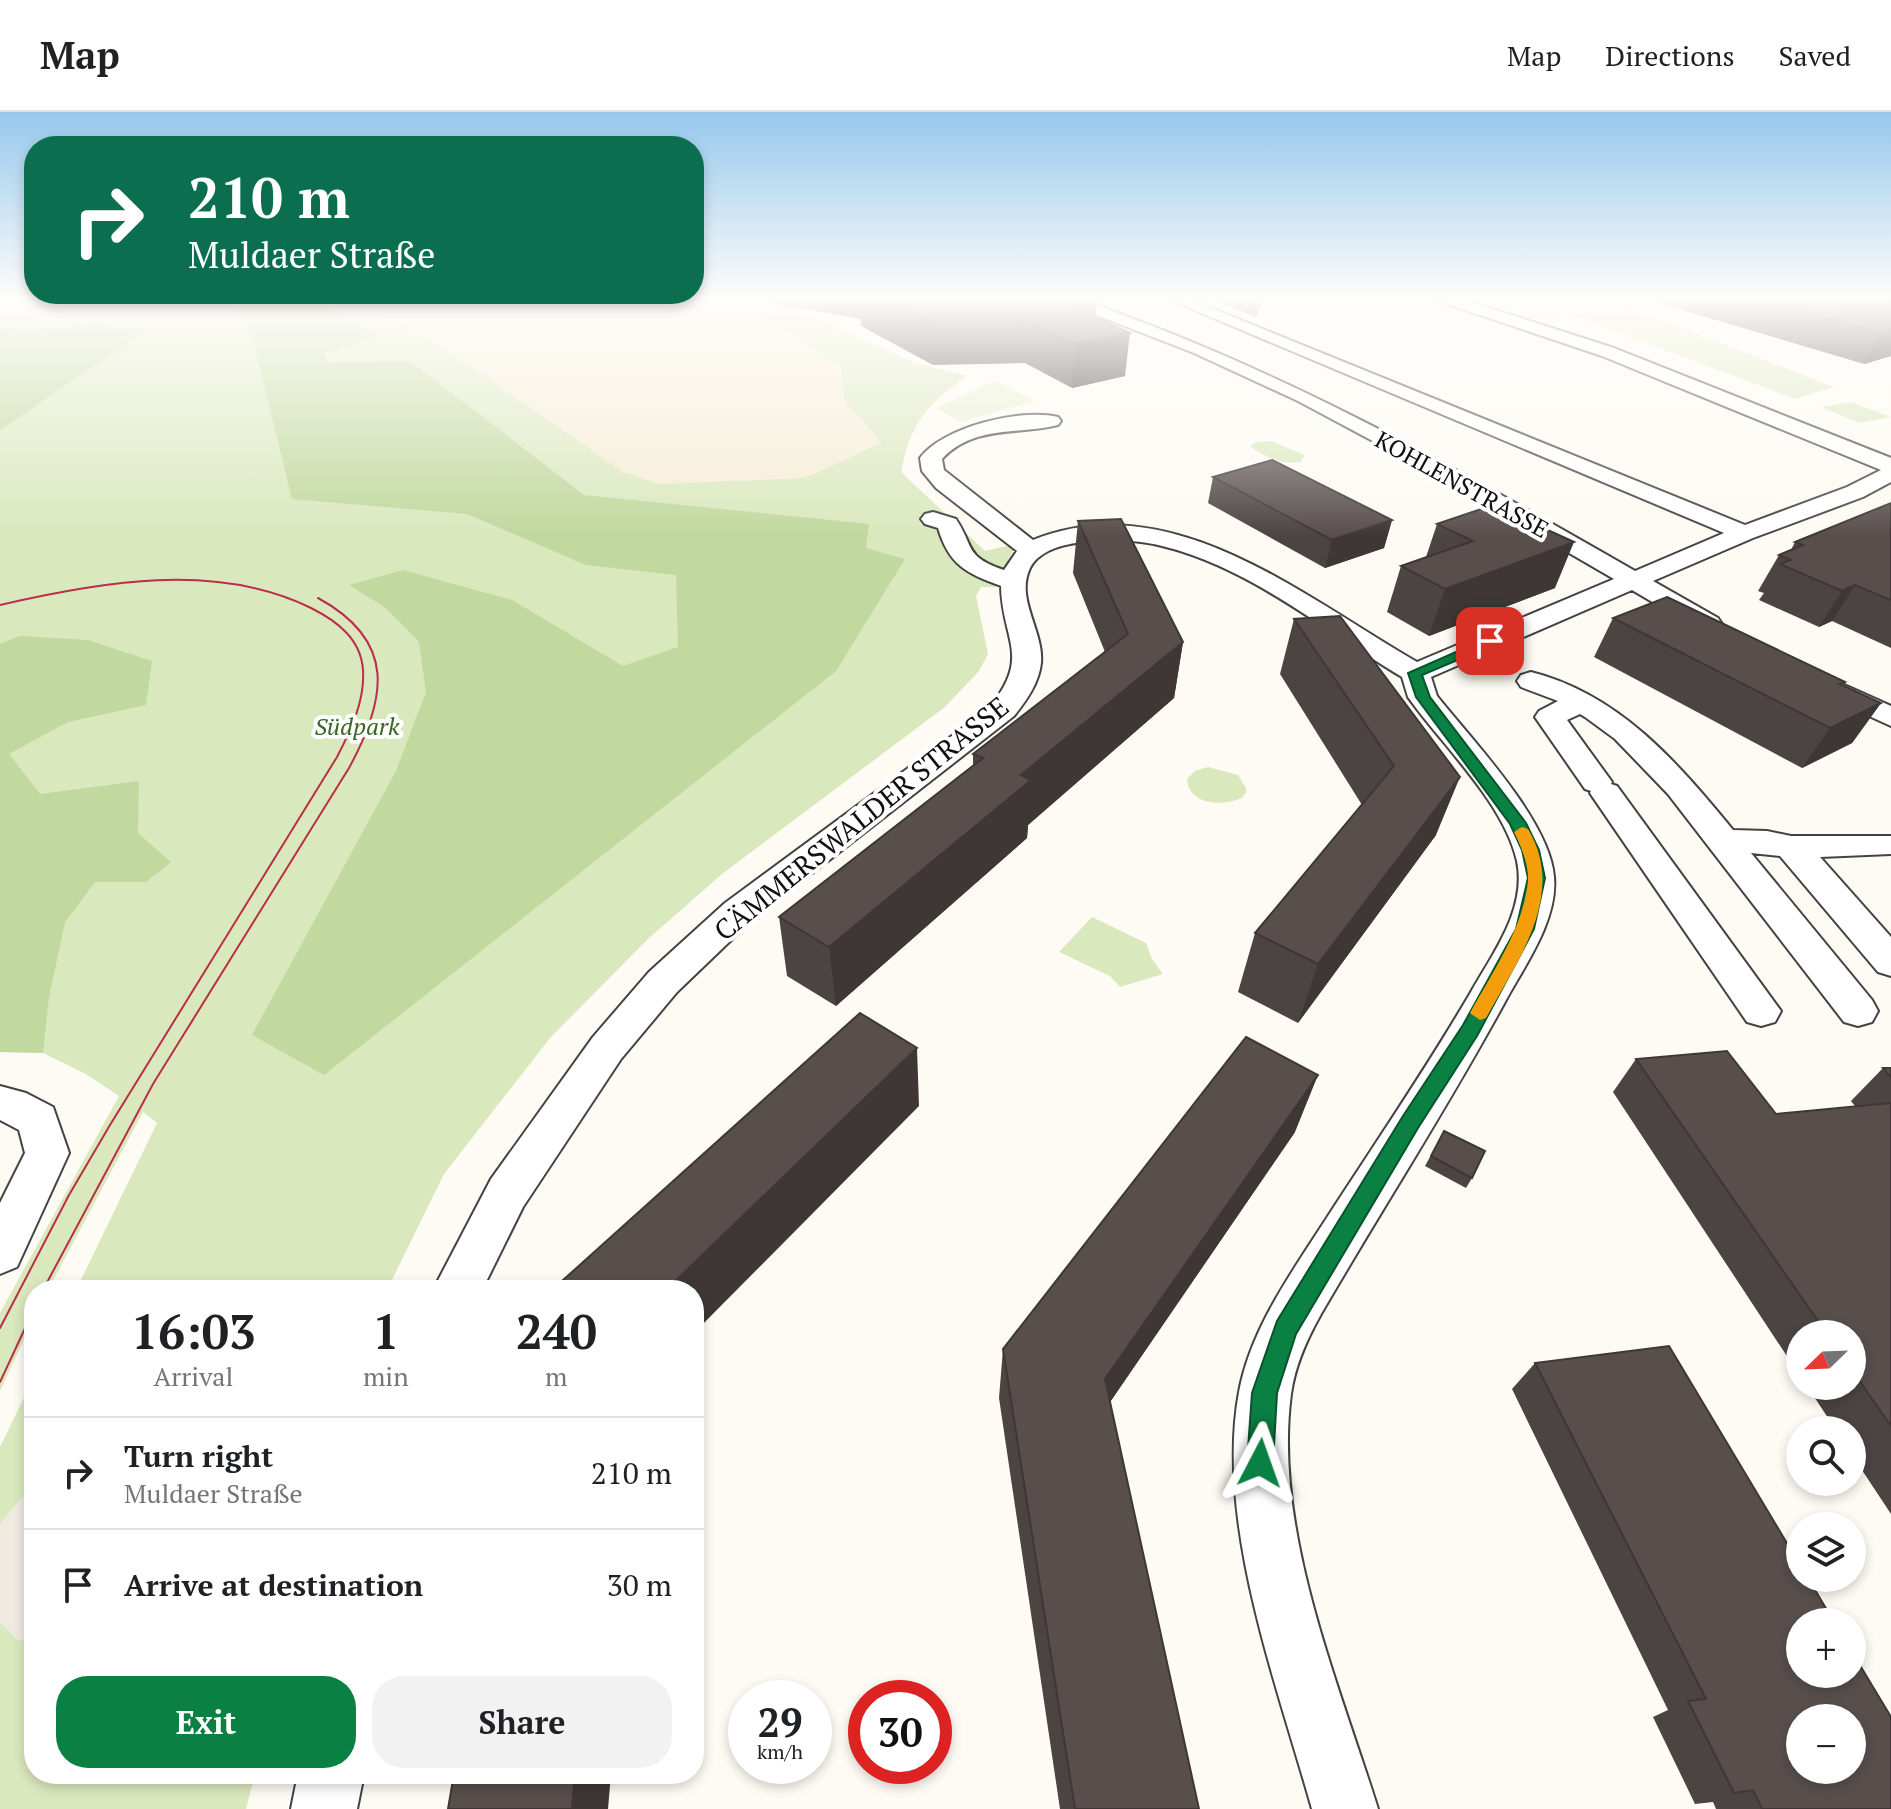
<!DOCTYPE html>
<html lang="en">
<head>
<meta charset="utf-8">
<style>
  :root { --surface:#fff; --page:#f2f2f2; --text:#202124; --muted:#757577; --line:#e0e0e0; --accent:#0b8043 }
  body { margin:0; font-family:"PT Serif",serif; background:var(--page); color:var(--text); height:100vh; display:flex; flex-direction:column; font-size:30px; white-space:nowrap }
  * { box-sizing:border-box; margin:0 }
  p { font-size:26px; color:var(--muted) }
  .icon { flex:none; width:44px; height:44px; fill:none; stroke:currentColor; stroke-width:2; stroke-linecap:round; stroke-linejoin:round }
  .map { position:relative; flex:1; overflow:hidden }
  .details { position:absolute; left:24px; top:1168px; width:680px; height:504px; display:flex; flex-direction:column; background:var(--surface); border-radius:32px; box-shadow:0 4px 12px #0003 }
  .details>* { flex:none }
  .guide { position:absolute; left:24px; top:24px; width:680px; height:168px; border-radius:32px; box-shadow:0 4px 12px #0003; background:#0b6e4f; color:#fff; overflow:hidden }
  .needle { width:52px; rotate:247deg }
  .tools { position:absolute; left:1786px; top:1208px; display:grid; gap:16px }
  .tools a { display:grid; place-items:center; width:80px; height:80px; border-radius:50%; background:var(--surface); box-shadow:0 4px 12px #0003; font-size:40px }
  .speed { position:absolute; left:728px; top:1568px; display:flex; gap:16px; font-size:40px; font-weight:700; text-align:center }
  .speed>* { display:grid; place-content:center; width:104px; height:104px; border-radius:50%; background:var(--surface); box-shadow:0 4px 12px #0003; line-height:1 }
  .speed small { font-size:20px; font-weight:400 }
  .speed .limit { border:12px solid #d22; background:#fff; color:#111 }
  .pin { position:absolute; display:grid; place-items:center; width:68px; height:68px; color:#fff; margin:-34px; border-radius:16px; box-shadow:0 4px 12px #0006 }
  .me { position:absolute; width:88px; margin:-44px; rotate:4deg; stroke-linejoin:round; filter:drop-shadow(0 0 6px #0008) }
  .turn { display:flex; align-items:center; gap:28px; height:168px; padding:0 32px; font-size:36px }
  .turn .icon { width:104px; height:104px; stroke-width:2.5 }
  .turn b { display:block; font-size:56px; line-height:68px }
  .eta { display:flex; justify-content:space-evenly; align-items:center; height:136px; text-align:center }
  .eta b { font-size:48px; font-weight:700; line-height:56px }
  .action { display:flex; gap:16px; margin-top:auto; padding:16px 32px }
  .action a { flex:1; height:92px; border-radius:32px; background:var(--accent); color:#fff; font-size:32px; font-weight:700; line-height:92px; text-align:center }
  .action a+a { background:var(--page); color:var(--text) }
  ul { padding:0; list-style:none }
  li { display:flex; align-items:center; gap:24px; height:112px; padding:0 32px; border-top:2px solid var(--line) }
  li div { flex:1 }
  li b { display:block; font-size:30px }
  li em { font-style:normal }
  header { display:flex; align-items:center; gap:48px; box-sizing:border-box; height:112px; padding:0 40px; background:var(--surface); border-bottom:2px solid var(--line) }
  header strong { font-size:38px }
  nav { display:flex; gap:44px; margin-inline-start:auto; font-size:28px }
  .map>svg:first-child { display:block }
  .farmland { fill:#f4ecd4 }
  .green { fill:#dae8be }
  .forest { fill:#c1d89e }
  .pitch { fill:#e9f0cf }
  .plaza { fill:#f0eae1 }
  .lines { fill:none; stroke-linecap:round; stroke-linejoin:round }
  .minor-casing { stroke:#434343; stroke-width:4 }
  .minor { fill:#fff; fill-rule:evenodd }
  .tram { stroke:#ba2e4a; stroke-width:2 }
  .wall { fill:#4c4442 }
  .shaded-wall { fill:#3e3736 }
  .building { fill:#584f4d; stroke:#3e3736; stroke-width:2; fill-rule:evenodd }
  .route { fill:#0b8043; stroke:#07532c; stroke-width:2 }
  .slow { fill:#f59e0b }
  .labels { text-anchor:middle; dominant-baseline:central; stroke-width:8; stroke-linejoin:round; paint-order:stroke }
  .far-street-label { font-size:24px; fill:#101010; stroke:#fff }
  .far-park-label { font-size:24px; font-style:italic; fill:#3b6523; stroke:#fff }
  .street-label { font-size:28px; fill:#101010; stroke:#fff }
</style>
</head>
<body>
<header>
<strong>Map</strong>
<nav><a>Map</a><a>Directions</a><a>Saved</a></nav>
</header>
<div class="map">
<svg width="1891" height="1697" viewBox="0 0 1891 1697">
  <rect width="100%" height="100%" fill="#fefbf4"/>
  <!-- farmland -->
  <path class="farmland" d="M363,187H738L744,198L841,253L844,288L883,331L804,366L659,372L623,360Z"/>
  <!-- green -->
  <path class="green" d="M0,187H363L455,244L623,360L659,372L804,366L882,331L844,288L841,253L746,198L740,187H774L915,251L967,264C926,293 911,310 901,360L985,439L1011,433L1014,436L996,475H981L976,484L988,542L979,559L945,595L722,762L648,827L550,926L444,1062L387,1178H76L157,1011L143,1000L48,1178H34V1206L0,1279V1201L119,984L86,962L43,941L0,940Z
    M1473,187H1607L1834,275L1795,287L1564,200L1533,207Z
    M1851,290L1891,305L1860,311L1821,295Z
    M1271,329L1305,343L1300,350C1280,353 1267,346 1250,334L1256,330Z
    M1208,655L1238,663L1247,678L1242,686C1223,695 1188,693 1187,667L1195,659Z
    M1092,805L1146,831L1152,847L1163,862L1120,875L1110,864L1059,840Z
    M34,1265V1662H255L246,1697H0V1335Z"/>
  <!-- forest -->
  <path class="forest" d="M239,187H316L378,224L325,241L326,251L410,249L584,383L869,412L866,436L905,447L836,559L324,963L252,923L396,659L426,580L419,530L386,496L349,473L403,458L512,488L623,554L678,535L676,463L586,453L467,402L292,387L253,228L235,194Z
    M99,212L147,218L0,318V216L38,217Z
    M20,524L88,528L152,549L146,593L68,610L9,642L40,682L139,669L138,721L171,750L146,770H95L65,810L49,885L43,941L0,940V532Z"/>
  <!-- pitch -->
  <path class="pitch" d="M994,269L1035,289L961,310L936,296Z"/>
  <!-- plaza -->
  <path class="plaza" d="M34,1378V1526L18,1529L0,1510V1412L21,1386Z"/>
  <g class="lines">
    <defs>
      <path id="minor" d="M1055,187H1078C1278,255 1452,354 1635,459L1724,421L1168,187H1189L1745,413L1847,375L1881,358L1602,244L1441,190L1439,187H1462L1614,236L1891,346V370L1863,385L1753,426L1653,469L1718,506L1722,512L1718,518H1700L1632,478L1431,565L1437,584C1472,628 1550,709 1554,765C1558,808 1525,853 1506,888C1448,995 1382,1097 1321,1202C1307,1227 1295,1253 1291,1282C1273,1417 1338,1569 1378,1697H1312C1277,1572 1215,1410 1239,1280C1251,1215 1293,1159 1328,1104C1376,1030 1426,957 1471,880C1493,841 1527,797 1517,749C1504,691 1442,633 1408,585L1402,565C1326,520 1250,455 1162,434C1135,427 1110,428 1083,430C1065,432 1039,438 1030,456C1015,487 1044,519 1041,551C1039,571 1026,589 1014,604L751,809L677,880L621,947L523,1095L482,1178H433L491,1067L593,925L649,860L725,791L987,598C1033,545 1002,529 1001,474C966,461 949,453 938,416L925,412L921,407L925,402L933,400L956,407C975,436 964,444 1004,458L1017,439L936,376L922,359L920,346C943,315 1021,296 1058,305L1061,309L1058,313C1018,323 973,313 942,347L944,358L1033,428C1171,372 1305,486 1417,550L1614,467L1414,351L1298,289L1194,241Z
        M1531,560C1619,582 1678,651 1733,718L1767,719L1791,724H1891V742L1820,745L1891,825V864L1878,860L1780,744L1751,741L1872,888L1878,899L1872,910L1858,914L1844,910L1668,682L1615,627L1585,605L1580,602L1567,608L1612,670L1611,672L1617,674L1781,899L1775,910L1761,914L1747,910L1590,681L1591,679L1585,677L1535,605L1539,599L1558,589L1521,575L1517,569L1521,563Z
        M1831,567L1891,594V614L1821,582L1817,576L1821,570Z
        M0,974L26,981L53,995L69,1041L17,1155L0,1162V1091L25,1041L19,1018L0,1008Z
        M298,1662H364L357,1697H291Z"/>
    </defs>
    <!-- minor casing -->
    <use href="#minor" class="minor-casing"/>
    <!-- minor -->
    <use href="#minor" class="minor"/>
    <!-- tram -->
    <path class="tram" d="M0,493C99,470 216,449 311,496C337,509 361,527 363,558C365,589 351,618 337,645L110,1013L69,1083L0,1216
      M43,1178L153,972L349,656C387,586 397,529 318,486
      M0,1270L34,1197"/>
  </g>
  <!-- wall -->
  <path class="wall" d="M767,187H1097L1095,205L1125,264L1072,276L1025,251L933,253L861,214V207L767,190Z
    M1210,187H1263L1256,205Z
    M1645,187H1891V244L1864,252Z
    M1213,365L1392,408L1384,436L1325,456L1208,391Z
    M1891,391V536L1832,509L1819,515L1759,488L1764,481L1758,479L1779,443L1791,438L1795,430Z
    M1493,393L1555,476L1429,524L1387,500L1401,454L1426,445L1437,412Z
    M1078,409L1183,530L1174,586L1028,713L1027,726L836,894L787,864L779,805L973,654V642L1105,540L1073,461Z
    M1340,504L1436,723L1298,911L1238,880L1255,821L1362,693L1280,562L1294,507Z
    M1613,506L1843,573L1881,591L1852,631L1802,656L1594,545Z
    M1636,947L1776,1002L1855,994L1851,989L1883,956H1891V1402L1852,1343V1318H1836L1807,1274H1852V1222H1800V1264L1613,980Z
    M1444,1019L1472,1066L1466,1076L1425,1054Z
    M1295,1020L1110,1290L1199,1697H1060L999,1286L1003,1237Z
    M1535,1251L1891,1697H1716L1713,1690L1695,1692L1653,1605L1668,1598L1512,1277Z"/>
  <!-- shaded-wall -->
  <path class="shaded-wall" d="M1081,187H1097L1094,224L1062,190Z
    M1260,187H1263L1256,205Z
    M1891,218V244L1864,252L1881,221Z
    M1130,221L1125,264L1072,276L1075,232Z
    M1392,408L1384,436L1325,456L1332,428Z
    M1574,430L1555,476L1429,524L1445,477Z
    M1855,473L1832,509L1819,515L1842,479Z
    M1183,530L1174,586L1028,713L1027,726L836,894L829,835L1021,663Z
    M1881,591L1852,631L1802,656L1830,616Z
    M1460,665L1436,723L1298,911L1318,852Z
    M917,936L919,994L694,1221V1178H666Z
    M1318,963L1295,1020L1093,1315L1105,1267Z
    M575,1662H611L608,1697H572Z"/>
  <!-- building -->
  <path class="building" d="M884,187H1081L1062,190L1130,221L1075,232L1027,209L933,211Z
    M1756,187H1815L1891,208V218L1881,221Z
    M1872,187H1891V192Z
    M1272,348L1392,408L1332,428L1213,365Z
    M1891,391V488L1855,473L1842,479L1780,452L1791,448L1779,443L1803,433L1795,430Z
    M1493,393L1574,430L1445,477L1401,454L1473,429L1437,412Z
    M1121,407L1183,530L1021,663L1031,668L829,835L779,805L983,646L973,642L1128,522L1078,409Z
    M1667,485L1845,570L1840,572L1881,591L1830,616L1613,506Z
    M1340,504L1460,665L1318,852L1255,821L1394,654L1294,507Z
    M860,901L917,936L666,1178H552Z
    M1246,925L1318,963L1105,1267L1199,1697H1075L1003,1237Z
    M1727,939L1776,1002L1891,991V1314L1852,1258V1222H1827L1636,947Z
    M1883,956H1891V966Z
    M1444,1019L1485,1039L1472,1066L1431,1044Z
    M1669,1234L1800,1453V1466H1808L1834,1510H1800V1562H1852V1540L1891,1605V1697H1762L1753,1678L1734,1681L1688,1589L1706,1587L1535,1251ZM1800,1606H1852V1658H1800Z
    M454,1662H575L572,1697H448Z"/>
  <!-- sky -->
  <linearGradient id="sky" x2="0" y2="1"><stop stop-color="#96c8ec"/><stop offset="0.44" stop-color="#fffdfa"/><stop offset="1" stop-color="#fffdfa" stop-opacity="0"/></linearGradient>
  <rect width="1891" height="424" fill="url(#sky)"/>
  <!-- route -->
  <path class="route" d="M1490,525L1495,526V532L1422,563L1430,585L1526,711L1539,738L1545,766L1534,817L1477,924L1418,1016L1296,1222L1277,1281L1273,1351L1269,1360L1260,1364L1251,1360L1247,1351L1252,1281L1277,1209L1403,1004L1463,913L1516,817L1528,766L1522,738L1510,712L1416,585L1408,561Z"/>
  <!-- slow -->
  <path class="slow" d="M1522,715L1528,717C1567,782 1518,848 1486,906L1480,908L1470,901C1493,859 1523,817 1528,769C1529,753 1521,734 1514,720Z"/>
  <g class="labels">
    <!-- far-street labels -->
    <g class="far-street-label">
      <text transform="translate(1462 372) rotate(29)">KOHLENSTRASSE</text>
    </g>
    <!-- far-park labels -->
    <g class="far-park-label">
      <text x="357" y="614">Südpark</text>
    </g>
    <!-- street labels -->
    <g class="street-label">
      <text transform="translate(861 706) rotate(-39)">CÄMMERSWALDER STRASSE</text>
    </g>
  </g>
</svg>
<div class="tools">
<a><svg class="needle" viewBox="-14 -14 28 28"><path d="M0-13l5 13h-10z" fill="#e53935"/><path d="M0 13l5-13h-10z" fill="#757577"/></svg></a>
<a><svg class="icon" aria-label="search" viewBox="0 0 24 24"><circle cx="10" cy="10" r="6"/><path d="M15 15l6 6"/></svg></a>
<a><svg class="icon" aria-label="layers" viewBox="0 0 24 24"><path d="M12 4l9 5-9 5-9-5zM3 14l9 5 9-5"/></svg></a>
<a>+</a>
<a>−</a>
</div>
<div class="speed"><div>29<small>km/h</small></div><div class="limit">30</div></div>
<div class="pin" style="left:1490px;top:529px;background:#d93025"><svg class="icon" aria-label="arrive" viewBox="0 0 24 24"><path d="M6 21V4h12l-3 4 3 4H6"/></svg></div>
<svg class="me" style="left:1260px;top:1351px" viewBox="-20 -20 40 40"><path d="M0-17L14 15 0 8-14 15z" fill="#0b8043" stroke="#fff" stroke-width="4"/></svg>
<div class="guide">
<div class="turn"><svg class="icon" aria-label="right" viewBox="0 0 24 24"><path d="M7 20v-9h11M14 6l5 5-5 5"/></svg><div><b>210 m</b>Muldaer Straße</div></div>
</div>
<section class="details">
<div class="eta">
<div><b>16:03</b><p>Arrival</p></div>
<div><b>1</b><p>min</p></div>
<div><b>240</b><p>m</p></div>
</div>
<ul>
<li><svg class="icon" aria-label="right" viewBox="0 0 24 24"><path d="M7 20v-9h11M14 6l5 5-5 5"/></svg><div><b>Turn right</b><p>Muldaer Straße</p></div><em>210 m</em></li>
<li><svg class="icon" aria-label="arrive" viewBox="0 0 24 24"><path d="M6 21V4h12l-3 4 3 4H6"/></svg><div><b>Arrive at destination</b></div><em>30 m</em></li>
</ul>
<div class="action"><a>Exit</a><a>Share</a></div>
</section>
</div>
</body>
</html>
